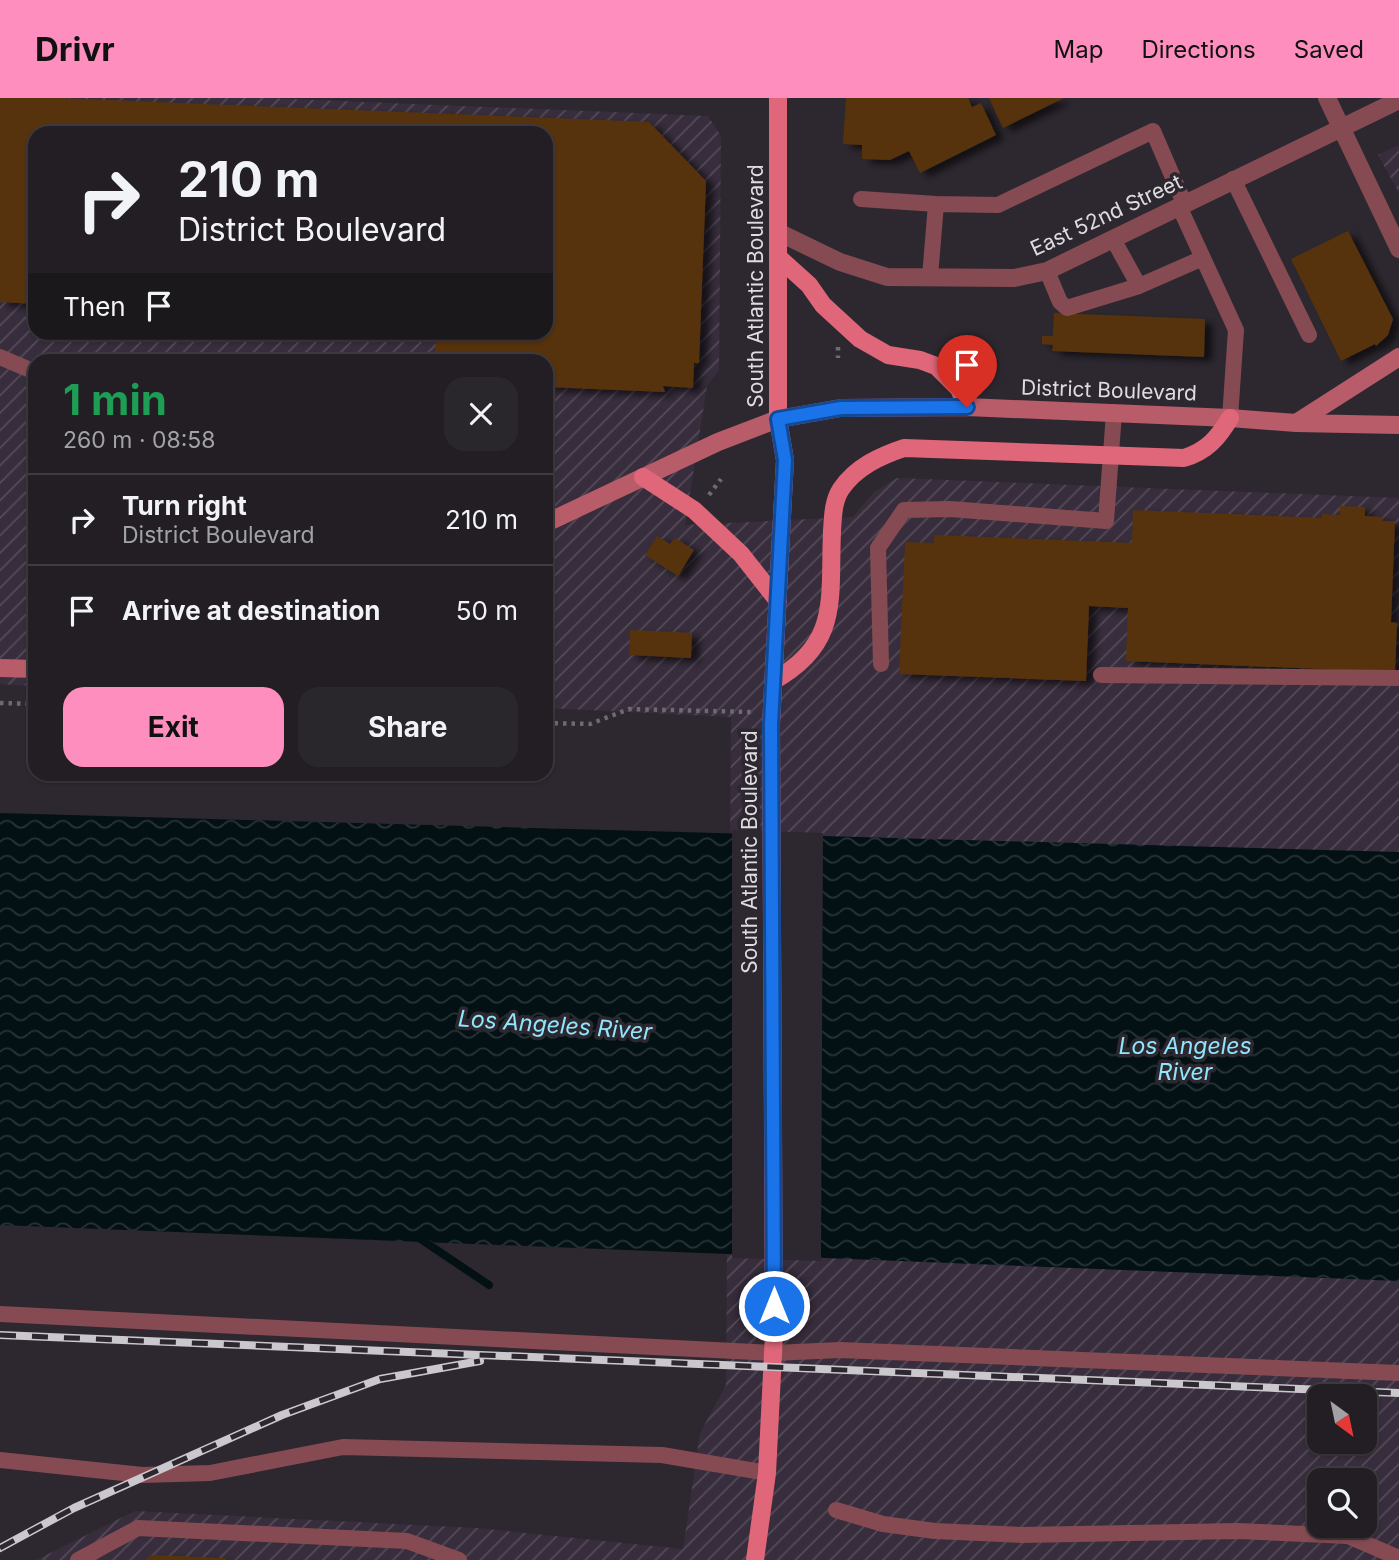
<!DOCTYPE html>
<html lang="en">
<head>
<meta charset="utf-8">
<style>
  :root { --surface:#221e24; --page:#2a272c; --text:#f1f3f6; --muted:#a2a2a6; --line:#3f3c41; --accent:#fd8ebe }
  body { margin:0; font-family:Inter,sans-serif; background:var(--page); color:var(--text); height:100vh; display:flex; flex-direction:column; font-size:26px; white-space:nowrap }
  * { box-sizing:border-box; margin:0 }
  p { font-size:23px; color:var(--muted) }
  .icon { flex:none; width:38px; height:38px; fill:none; stroke:currentColor; stroke-width:2; stroke-linecap:round; stroke-linejoin:round }
  .map { position:relative; flex:1; overflow:hidden }
  .drawer { position:absolute; left:28px; top:256px; width:525px; height:427px; display:flex; flex-direction:column; background:var(--surface); border-radius:21px; box-shadow:0 2px 5px #0004,0 0 0 2px var(--line) }
  .drawer>* { flex:none }
  .banner { position:absolute; left:28px; top:28px; width:525px; height:214px; border-radius:21px; box-shadow:0 2px 5px #0004,0 0 0 2px var(--line); background:#221e24; color:var(--text); overflow:hidden }
  .needle { width:46px; rotate:147deg }
  .tools { position:absolute; left:1307px; top:1286px; display:grid; gap:14px }
  .tools a { display:grid; place-items:center; width:70px; height:70px; border-radius:14px; background:var(--surface); box-shadow:0 2px 5px #0004,0 0 0 2px var(--line); font-size:35px }
  .pin { position:absolute; display:grid; place-items:center; width:60px; height:60px; color:#fff; margin:-72px -30px; border-radius:50% 50% 50% 0; rotate:-45deg; box-shadow:0 0 7px #0007 }
  .pin .icon { rotate:45deg }
  .me { position:absolute; width:77px; margin:-38px; rotate:0deg; stroke-linejoin:round; filter:drop-shadow(0 0 5px #0008) }
  .turn { display:flex; align-items:center; gap:24px; height:147px; padding:0 35px; font-size:32px }
  .turn .icon { width:91px; height:91px; stroke-width:2.5 }
  .turn b { display:block; font-size:49px; line-height:60px }
  .then { display:flex; align-items:center; height:66px; padding:0 35px; background:#0003; gap:14px; font-size:26px }
  .round { display:grid; place-items:center; flex:none; width:74px; height:74px; border-radius:21px; background:var(--page) }
  .summary { display:flex; align-items:center; justify-content:space-between; height:119px; padding:0 35px }
  h1 { font-size:42px; font-weight:700; line-height:52px; color:#1e9e55 }
  .action { display:flex; gap:14px; margin-top:auto; padding:14px 35px }
  .action a { flex:1; height:80px; border-radius:21px; background:var(--accent); color:#111; font-size:28px; font-weight:700; line-height:80px; text-align:center }
  .action a+a { background:var(--page); color:var(--text) }
  ul { padding:0; list-style:none }
  li { display:flex; align-items:center; gap:21px; height:91px; padding:0 35px; border-top:2px solid var(--line) }
  li div { flex:1 }
  li b { display:block; font-size:26px }
  li em { font-style:normal }
  header { display:flex; align-items:center; gap:42px; box-sizing:border-box; height:98px; padding:0 35px; background:var(--accent); color:#111 }
  header strong { font-size:33px }
  nav { display:flex; gap:38px; margin-inline-start:auto; font-size:24px }
  .map>svg:first-child { display:block }
  .industrial { fill:url(#industrial-furrows); fill-rule:evenodd }
  .water { fill:url(#water-waves) }
  .pier { fill:#2d2830 }
  .lines { fill:none; stroke-linecap:round; stroke-linejoin:round }
  .stream { stroke:#031115; stroke-width:8 }
  .building { fill:#56330e; filter:url(#shadow) }
  .path { stroke:#6e6a71; stroke-width:4.5; stroke-dasharray:3.5 5; stroke-linecap:butt }
  .lane { stroke:#864b52; stroke-width:16 }
  .street { stroke:#864b52; stroke-width:18 }
  .secondary { stroke:#b95c69; stroke-width:18 }
  .primary { stroke:#e06779; stroke-width:18 }
  .rail-casing { stroke:#cbc8cd; stroke-width:8 }
  .rail { stroke:#2d2830; stroke-width:5; stroke-dasharray:16; stroke-linecap:butt }
  .route-casing { stroke:#114b97; stroke-width:18 }
  .route { stroke:#1a73e8; stroke-width:12 }
  .labels { text-anchor:middle; dominant-baseline:central; stroke-width:7; stroke-linejoin:round; paint-order:stroke }
  .street-label { font-size:21px; fill:#dfdce1; stroke:#2d2830 }
  .water-label { font-size:23px; font-style:italic; fill:#90e6fc; stroke:#2d2830 }
</style>
</head>
<body>
<header>
<strong>Drivr</strong>
<nav><a>Map</a><a>Directions</a><a>Saved</a></nav>
</header>
<div class="map">
<svg width="1399" height="1462" viewBox="0 0 1399 1462">
  <defs>
    <pattern id="industrial-furrows" width="10" height="10" patternUnits="userSpaceOnUse" patternTransform="scale(1.75)"><rect width="10" height="10" fill="#372d3c"/><path d="M-1 1l2-2M0 10L10 0M9 11l2-2" fill="none" stroke="#544b58"/></pattern>
    <pattern id="water-waves" width="16" height="10" patternUnits="userSpaceOnUse" patternTransform="scale(1.75)"><rect width="16" height="10" fill="#031115"/><path d="M0 5q4-4 8 0t8 0" fill="none" stroke="#273337"/></pattern>
    <filter id="shadow"><feDropShadow dx="8" dy="4.5" stdDeviation="3.5" flood-color="#0009"/></filter>
  </defs>
  <rect width="100%" height="100%" fill="#2d2830"/>
  <!-- industrial -->
  <path class="industrial" d="M0,0H267L708,18L721,38L719,272L707,288L685,427L853,419L874,394L897,380L1399,400V1462H36L135,1413L477,1430L683,1451L700,1335L726,1287L731,619L546,610V262H35V588L0,586ZM35,35H546V234H35ZM1320,1298H1365V1344H1320ZM1320,1382H1365V1428H1320Z
    M1399,47V95L1378,57Z"/>
  <!-- water -->
  <path class="water" d="M0,715L1399,754V1183L0,1127Z"/>
  <!-- pier -->
  <path class="pier" d="M732,732L823,735L821,1163L732,1160Z"/>
  <g class="lines">
    <!-- stream -->
    <path class="stream" d="M416,1138L489,1187"/>
  </g>
  <!-- building -->
  <path class="building" d="M0,0H58L649,24L706,83L699,265H694L693,290L663,288L665,294L546,289V262H435L436,234H546V35H35V206L0,204Z
    M846,0H968L972,9L981,5L996,37L920,75L909,53L890,62L862,61V47L843,46Z
    M989,0H1064L1003,30Z
    M1348,133L1393,221L1388,237L1376,248L1375,246L1341,263L1291,161Z
    M1054,215L1205,221L1204,259L1052,253L1053,247L1042,246V238H1053Z
    M1340,408L1365,409V418L1383,419V423H1395L1391,524L1397,525L1395,574L1126,563L1128,510L1089,508L1086,583L899,576L905,444L934,445V437L1132,445L1133,412L1322,420V416L1340,417Z
    M657,438L670,446L675,440L694,452L678,478L645,457Z
    M630,532L692,535L691,560L629,557Z
    M150,1457L226,1460V1462H146Z"/>
  <g class="lines">
    <!-- path -->
    <path class="path" d="M838,249V260
      M709,397L721,381
      M0,605L35,606
      M546,625L590,626L629,611L752,614"/>
    <!-- lane -->
    <path class="lane" d="M1233,81L1309,237
      M861,101L936,106L930,179
      M936,106L998,107L1153,33L1184,105
      M1179,108L1236,232L1230,320
      M1113,141L1139,188L1203,160
      M1047,173L1060,204L1067,210L1139,188
      M0,259L35,274
      M881,566L878,450L904,412L950,411L1106,423L1114,315
      M1101,577L1399,580
      M0,1216L773,1255L840,1252L1399,1275
      M0,1362L142,1377L210,1375L343,1349L662,1357L767,1375
      M836,1412L883,1426L935,1433L1022,1437L1238,1433L1348,1438L1399,1460
      M78,1462L138,1430L407,1443L459,1462"/>
    <!-- street -->
    <path class="street" d="M1327,0L1399,151
      M778,134L840,164L887,179L1014,180L1047,173L1399,2"/>
    <!-- secondary -->
    <path class="secondary" d="M1296,325L1399,259
      M546,425L718,344L778,321L841,310L967,309L1230,320L1296,325L1399,327
      M0,570L35,571"/>
    <!-- primary -->
    <path class="primary" d="M778,159L809,187L823,207L860,241L888,257L920,262L936,268L959,291L967,309
      M643,379L694,412L741,456L778,503
      M773,583C841,546 829,500 832,433C833,419 833,403 841,391C856,369 880,358 904,350L1184,360C1207,353 1218,340 1230,320
      M755,1462L767,1375L774,1236L771,627L785,362L778,321V0"/>
    <defs>
      <path id="rail" d="M0,1237L1399,1295
        M0,1450L74,1410L282,1317L380,1281L480,1263"/>
    </defs>
    <!-- rail casing -->
    <use href="#rail" class="rail-casing"/>
    <!-- rail -->
    <use href="#rail" class="rail"/>
  </g>
  <g class="lines">
    <defs>
      <path id="route" d="M774,1208L771,626L785,362L778,321L841,310L967,309"/>
    </defs>
    <!-- route casing -->
    <use href="#route" class="route-casing"/>
    <!-- route -->
    <use href="#route" class="route"/>
  </g>
  <g class="labels">
    <!-- street labels -->
    <g class="street-label">
      <text transform="translate(1106 117) rotate(-25)">East 52nd Street</text>
      <text transform="translate(755 188) rotate(-90)">South Atlantic Boulevard</text>
      <text transform="translate(1109 292) rotate(2)">District Boulevard</text>
      <text transform="translate(749 754) rotate(-90)">South Atlantic Boulevard</text>
    </g>
    <!-- water labels -->
    <g class="water-label">
      <text transform="translate(555 927) rotate(4)">Los Angeles River</text>
      <text x="1185" y="948">Los Angeles<tspan x="1185" dy="26">River</tspan></text>
    </g>
  </g>
</svg>
<div class="tools">
<a><svg class="needle" viewBox="-14 -14 28 28"><path d="M0-13l5 13h-10z" fill="#e53935"/><path d="M0 13l5-13h-10z" fill="#a2a2a6"/></svg></a>
<a><svg class="icon" aria-label="search" viewBox="0 0 24 24"><circle cx="10" cy="10" r="6"/><path d="M15 15l6 6"/></svg></a>
</div>
<div class="pin" style="left:967px;top:309px;background:#d93025"><svg class="icon" aria-label="arrive" viewBox="0 0 24 24"><path d="M6 21V4h12l-3 4 3 4H6"/></svg></div>
<svg class="me" style="left:774px;top:1208px" viewBox="-20 -20 40 40"><circle r="17" fill="#1a73e8" stroke="#fff" stroke-width="3"/><path d="M0-11L8 9 0 5-8 9z" fill="#fff"/></svg>
<div class="banner">
<div class="turn"><svg class="icon" aria-label="right" viewBox="0 0 24 24"><path d="M7 20v-9h11M14 6l5 5-5 5"/></svg><div><b>210 m</b>District Boulevard</div></div>
<div class="then">Then<svg class="icon" aria-label="arrive" viewBox="0 0 24 24"><path d="M6 21V4h12l-3 4 3 4H6"/></svg></div>
</div>
<section class="drawer">
<div class="summary"><div><h1>1 min</h1><p>260 m · 08:58</p></div><a class="round"><svg class="icon" aria-label="close" viewBox="0 0 24 24"><path d="M6 6l12 12M18 6L6 18"/></svg></a></div>
<ul>
<li><svg class="icon" aria-label="right" viewBox="0 0 24 24"><path d="M7 20v-9h11M14 6l5 5-5 5"/></svg><div><b>Turn right</b><p>District Boulevard</p></div><em>210 m</em></li>
<li><svg class="icon" aria-label="arrive" viewBox="0 0 24 24"><path d="M6 21V4h12l-3 4 3 4H6"/></svg><div><b>Arrive at destination</b></div><em>50 m</em></li>
</ul>
<div class="action"><a>Exit</a><a>Share</a></div>
</section>
</div>
</body>
</html>
